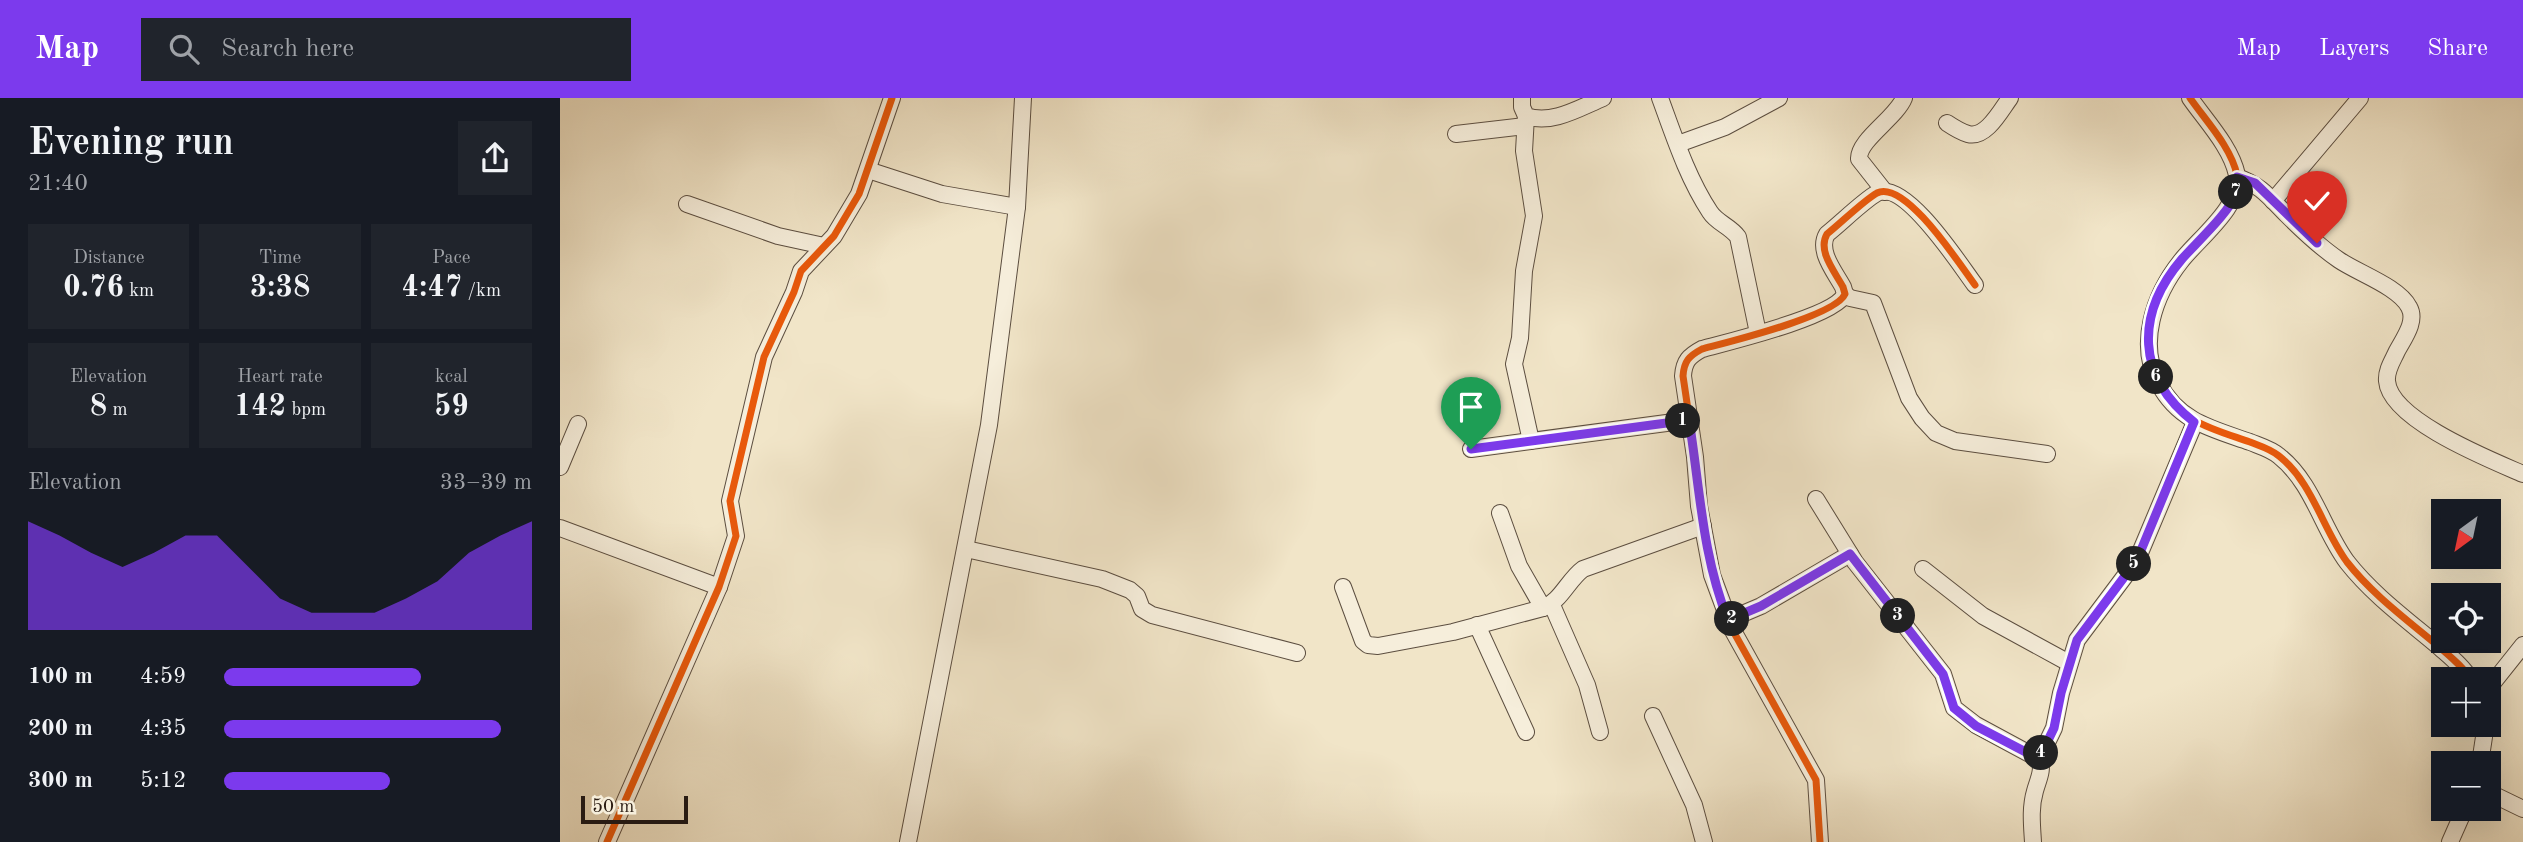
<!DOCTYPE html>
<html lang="en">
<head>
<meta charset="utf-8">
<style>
	:root { --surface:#171b24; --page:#20242c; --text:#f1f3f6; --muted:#9ea1a6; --accent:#7c3aed }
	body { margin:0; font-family:"Old Standard TT",serif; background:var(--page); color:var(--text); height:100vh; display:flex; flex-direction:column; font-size:26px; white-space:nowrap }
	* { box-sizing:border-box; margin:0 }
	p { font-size:23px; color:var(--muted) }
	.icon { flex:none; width:38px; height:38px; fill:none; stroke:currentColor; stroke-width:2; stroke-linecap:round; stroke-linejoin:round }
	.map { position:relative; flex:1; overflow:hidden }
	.sheet { display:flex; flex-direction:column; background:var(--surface); width:560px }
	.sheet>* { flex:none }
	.needle { width:46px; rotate:213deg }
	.fabs { position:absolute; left:1871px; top:401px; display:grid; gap:14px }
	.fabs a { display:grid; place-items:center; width:70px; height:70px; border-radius:0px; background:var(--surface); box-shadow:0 7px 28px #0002; font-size:35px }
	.scale { position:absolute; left:21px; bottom:18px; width:107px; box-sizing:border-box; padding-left:7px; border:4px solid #2a1c13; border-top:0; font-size:19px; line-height:24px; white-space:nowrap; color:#2a1c13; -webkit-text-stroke:5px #f6eedb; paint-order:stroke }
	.pin { position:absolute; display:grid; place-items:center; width:60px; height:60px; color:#fff; margin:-72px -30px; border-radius:50% 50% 50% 0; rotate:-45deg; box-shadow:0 0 7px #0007 }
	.pin .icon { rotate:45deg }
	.km { position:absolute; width:35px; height:35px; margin:-18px; border-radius:50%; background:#222; color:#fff; font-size:19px; line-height:35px; text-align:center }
	.round { display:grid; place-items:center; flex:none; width:74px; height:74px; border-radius:0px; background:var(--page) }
	.summary { display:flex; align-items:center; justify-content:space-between; height:119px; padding:0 28px }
	h1 { font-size:38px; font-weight:800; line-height:52px }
	.metrics { display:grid; grid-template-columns:repeat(3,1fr); gap:10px; height:119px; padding:7px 28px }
	.metrics div { display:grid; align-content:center; border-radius:0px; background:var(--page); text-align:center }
	.metrics b { font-size:30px; font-weight:800 }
	.metrics small { font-size:19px; font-weight:400 }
	.metrics p { font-size:19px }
	.chart { height:196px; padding:14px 28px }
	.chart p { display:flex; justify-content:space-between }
	.chart svg { width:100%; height:126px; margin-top:7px; fill:var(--accent); opacity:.7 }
	ul { padding:0 28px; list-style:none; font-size:23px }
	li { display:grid; grid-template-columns:112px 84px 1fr; align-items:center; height:52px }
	li i { height:18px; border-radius:9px; background:var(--accent) }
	header { display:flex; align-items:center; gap:42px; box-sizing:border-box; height:98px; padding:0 35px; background:var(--accent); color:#fff }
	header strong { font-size:33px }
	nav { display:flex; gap:38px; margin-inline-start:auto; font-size:24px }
	.search { width:490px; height:63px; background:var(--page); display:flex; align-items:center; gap:18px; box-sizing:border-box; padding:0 24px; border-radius:0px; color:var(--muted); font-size:26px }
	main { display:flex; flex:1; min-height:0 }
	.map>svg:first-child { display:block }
</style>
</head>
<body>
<header>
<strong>Map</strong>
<div class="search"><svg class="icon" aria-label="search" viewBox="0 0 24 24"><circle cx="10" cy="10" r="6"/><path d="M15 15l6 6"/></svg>Search here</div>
<nav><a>Map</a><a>Layers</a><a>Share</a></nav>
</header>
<main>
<section class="sheet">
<div class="summary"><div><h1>Evening run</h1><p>21:40</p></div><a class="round"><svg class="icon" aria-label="share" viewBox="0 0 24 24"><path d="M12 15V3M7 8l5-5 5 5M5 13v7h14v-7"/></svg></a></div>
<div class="metrics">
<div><p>Distance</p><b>0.76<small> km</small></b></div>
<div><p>Time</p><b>3:38</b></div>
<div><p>Pace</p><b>4:47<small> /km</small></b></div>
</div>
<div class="metrics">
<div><p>Elevation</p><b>8<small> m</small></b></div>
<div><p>Heart rate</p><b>142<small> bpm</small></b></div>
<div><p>kcal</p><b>59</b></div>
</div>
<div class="chart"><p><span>Elevation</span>33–39 m</p>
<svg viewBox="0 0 160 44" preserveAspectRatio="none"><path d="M0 44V6L10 11L20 17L30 22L40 17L50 11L60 11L70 22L80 33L90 38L100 38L110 38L120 33L130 27L140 17L150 11L160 6V44z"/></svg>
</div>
<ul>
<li><b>100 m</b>4:59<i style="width:64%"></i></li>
<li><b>200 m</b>4:35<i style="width:90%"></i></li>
<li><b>300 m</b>5:12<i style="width:54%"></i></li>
</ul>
</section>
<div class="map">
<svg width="1963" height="744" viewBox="0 0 1963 744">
	<rect width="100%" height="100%" fill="#f1e5c8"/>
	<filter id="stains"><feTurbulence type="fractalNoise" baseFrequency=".00286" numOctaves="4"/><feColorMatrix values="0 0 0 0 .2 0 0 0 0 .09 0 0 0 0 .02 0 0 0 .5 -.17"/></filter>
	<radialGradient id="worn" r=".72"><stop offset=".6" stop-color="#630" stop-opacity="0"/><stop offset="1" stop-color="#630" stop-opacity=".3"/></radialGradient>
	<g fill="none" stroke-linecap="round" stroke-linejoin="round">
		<defs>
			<g id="minor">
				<path d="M962,0V9L966,18C992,27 1019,10 1043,0"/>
				<path d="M1100,0C1114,38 1127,79 1150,114C1157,125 1170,128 1178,139L1198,235"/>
				<path d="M1630,0C1646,23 1671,49 1677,77C1683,107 1638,141 1621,163C1594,197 1577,246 1599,286C1619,324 1653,331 1690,344C1700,348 1711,351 1719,358C1753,385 1762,430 1787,464C1812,496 1846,521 1877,547C1888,557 1903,568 1910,581"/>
				<polyline points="966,18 964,53 974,118 964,173 960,240 954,266 971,343"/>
				<path d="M1387,25C1393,29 1401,34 1408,36C1426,41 1441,12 1450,0"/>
				<polyline points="896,36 965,28"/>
				<polyline points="1118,46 1165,29 1219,0"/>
				<polyline points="308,72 382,96 457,109"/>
				<path d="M1677,79C1701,87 1710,100 1727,117C1743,133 1760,149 1779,162C1798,175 1839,189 1849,209C1857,223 1844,240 1837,253C1833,262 1826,272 1827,283C1830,322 1931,362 1963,376"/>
				<path d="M1325,94L1299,61C1298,42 1336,20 1344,0"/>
				<polyline points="1713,103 1800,0"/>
				<polyline points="127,106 218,138 264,148"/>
				<polyline points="1285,196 1290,200 1313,205 1349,300 1362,320 1376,335 1395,343 1487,356"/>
				<polyline points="911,351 1129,322"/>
				<polyline points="0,369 18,326"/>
				<path d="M1256,401L1295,464L1383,576L1394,610L1416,627L1479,661C1484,671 1478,682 1475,693C1470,710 1472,727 1473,744"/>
				<polyline points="940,415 959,468 983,510"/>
				<polyline points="0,430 159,489"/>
				<polyline points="406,451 542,481 570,492 577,498 582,511 592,517 737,555"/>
				<polyline points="1363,471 1423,518 1509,565"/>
				<path d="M783,489L803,543L808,547L818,548L893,534L983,510C1001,503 1008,482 1023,471L1143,428"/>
				<polyline points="992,507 1027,587 1040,634"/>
				<polyline points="1168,522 1201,508 1290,456"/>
				<polyline points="917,527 966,634"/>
				<polyline points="1928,591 1963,547"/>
				<polyline points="1093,618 1134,707 1144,744"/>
				<polyline points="1479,661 1494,630 1501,595 1517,542 1577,462 1635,324"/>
				<polyline points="1920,665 1926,626"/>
				<polyline points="1928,694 1963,711"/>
				<polyline points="47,744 159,489 176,438 170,403 204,259 234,194 241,173 274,138 299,96 332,0"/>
				<polyline points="348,744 429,327 457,109 463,0"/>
				<path d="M1260,744L1256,682L1172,531L1152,477L1139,408L1135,359L1123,278C1124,263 1129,258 1142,251C1168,244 1276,218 1285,196L1283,189C1275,174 1257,153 1267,136C1281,125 1303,103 1317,95C1345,81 1400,167 1415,187"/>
				<polyline points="1890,744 1905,710"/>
			</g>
		</defs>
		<use href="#minor" stroke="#5c4e40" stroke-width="18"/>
		<use href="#minor" stroke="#f6eedb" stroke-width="16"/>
		<defs>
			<g id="cycleway">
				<path d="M1630,0C1646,23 1671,49 1677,77C1683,107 1638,141 1621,163C1594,197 1577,246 1599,286C1619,324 1653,331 1690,344C1700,348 1711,351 1719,358C1753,385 1762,430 1787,464C1812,496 1846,521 1877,547C1888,557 1903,568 1910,581"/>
				<polyline points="47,744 159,489 176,438 170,403 204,259 234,194 241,173 274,138 299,96 332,0"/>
				<path d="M1260,744L1256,682L1172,531L1152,477L1139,408L1135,359L1123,278C1124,263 1129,258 1142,251C1168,244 1276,218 1285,196L1283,189C1275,174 1257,153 1267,136C1281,125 1303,103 1317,95C1345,81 1400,167 1415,187"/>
			</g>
		</defs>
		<use href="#cycleway" stroke="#f6eedb" stroke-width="11"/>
		<use href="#cycleway" stroke="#e8590c" stroke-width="7"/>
	</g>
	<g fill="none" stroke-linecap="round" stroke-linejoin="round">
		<defs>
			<path id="route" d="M911,351L1129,322C1140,390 1142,457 1168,522L1201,508L1290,456L1383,576L1394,610L1416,628L1479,661L1494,630L1501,595L1517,542L1577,462L1634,324C1576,279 1575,216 1622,161C1635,146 1671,113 1676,95C1677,90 1677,84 1677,79L1695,85L1757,145"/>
		</defs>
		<use href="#route" stroke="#fff" stroke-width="14"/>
		<use href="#route" stroke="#7c3aed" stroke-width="9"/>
	</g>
	<rect width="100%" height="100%" filter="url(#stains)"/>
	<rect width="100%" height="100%" fill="url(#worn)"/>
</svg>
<div class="fabs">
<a><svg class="needle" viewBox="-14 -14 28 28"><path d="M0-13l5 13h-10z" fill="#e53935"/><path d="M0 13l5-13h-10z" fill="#9ea1a6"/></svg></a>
<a><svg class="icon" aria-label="locate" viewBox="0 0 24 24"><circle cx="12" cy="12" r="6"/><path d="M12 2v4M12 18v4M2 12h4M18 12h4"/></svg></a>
<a>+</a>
<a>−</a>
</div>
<div class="scale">50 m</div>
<div class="pin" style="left:911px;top:351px;background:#1e9e55"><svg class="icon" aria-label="arrive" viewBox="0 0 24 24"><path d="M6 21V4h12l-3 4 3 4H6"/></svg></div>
<div class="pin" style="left:1757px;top:145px;background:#d93025"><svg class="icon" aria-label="check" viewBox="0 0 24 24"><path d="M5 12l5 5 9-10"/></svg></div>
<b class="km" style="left:1123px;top:323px">1</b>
<b class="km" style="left:1172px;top:521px">2</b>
<b class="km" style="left:1338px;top:518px">3</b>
<b class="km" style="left:1481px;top:655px">4</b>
<b class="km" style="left:1574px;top:466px">5</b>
<b class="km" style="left:1596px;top:279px">6</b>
<b class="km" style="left:1676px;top:94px">7</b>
</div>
</main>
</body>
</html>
